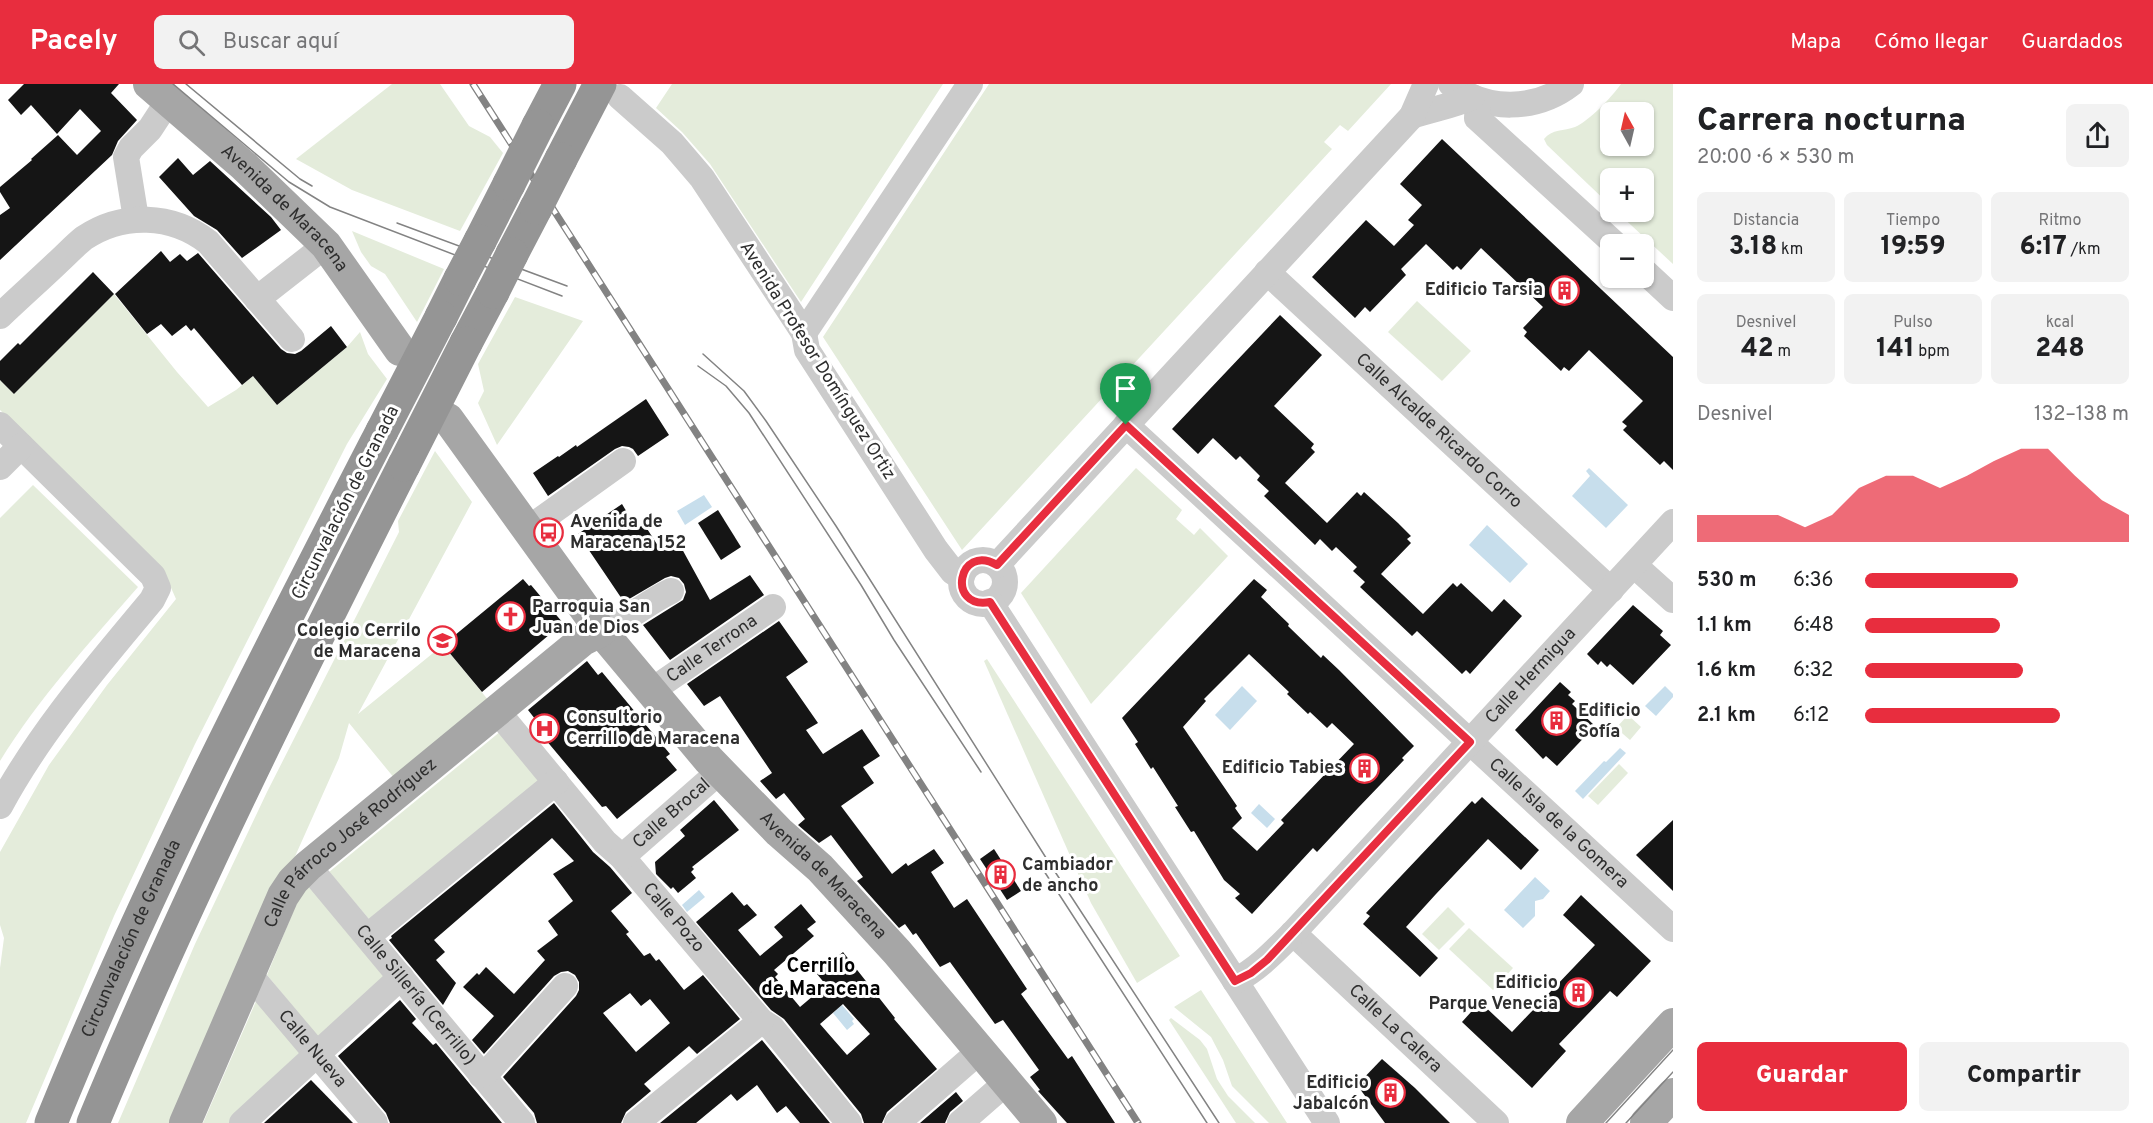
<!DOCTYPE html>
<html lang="es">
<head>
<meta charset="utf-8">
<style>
	:root { --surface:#fff; --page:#f2f2f2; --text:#202124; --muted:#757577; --accent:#e82d3e }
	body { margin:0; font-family:Overpass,sans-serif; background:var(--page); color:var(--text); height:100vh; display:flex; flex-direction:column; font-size:22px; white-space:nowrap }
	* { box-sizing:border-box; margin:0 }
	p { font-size:20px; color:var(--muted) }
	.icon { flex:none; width:33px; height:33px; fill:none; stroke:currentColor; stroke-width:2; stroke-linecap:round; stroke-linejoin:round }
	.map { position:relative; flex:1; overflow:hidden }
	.details { display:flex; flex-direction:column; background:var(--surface); width:480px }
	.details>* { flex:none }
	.needle { width:39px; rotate:352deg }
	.fabs { position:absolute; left:1600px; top:18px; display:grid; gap:12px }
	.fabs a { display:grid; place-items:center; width:54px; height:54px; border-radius:9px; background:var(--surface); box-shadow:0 2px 4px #0004; font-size:30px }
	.pin { position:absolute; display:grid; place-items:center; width:51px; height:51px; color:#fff; margin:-62px -26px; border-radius:50% 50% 50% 0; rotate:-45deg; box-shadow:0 0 6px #0007 }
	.pin .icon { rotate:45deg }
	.round { display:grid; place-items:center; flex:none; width:63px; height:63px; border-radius:9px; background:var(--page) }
	.summary { display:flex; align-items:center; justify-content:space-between; height:102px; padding:0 24px }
	h1 { font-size:33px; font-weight:800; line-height:45px }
	.stats { display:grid; grid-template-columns:repeat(3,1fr); gap:9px; height:102px; padding:6px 24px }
	.stats div { display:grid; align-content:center; border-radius:9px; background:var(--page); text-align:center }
	.stats b { font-size:26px; font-weight:800 }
	.stats small { font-size:16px; font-weight:400 }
	.stats p { font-size:16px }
	.chart { height:168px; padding:12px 24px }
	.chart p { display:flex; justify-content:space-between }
	.chart svg { width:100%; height:108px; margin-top:6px; fill:var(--accent); opacity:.7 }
	.primary-button { display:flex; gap:12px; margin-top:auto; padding:12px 24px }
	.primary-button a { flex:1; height:69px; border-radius:9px; background:var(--accent); color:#fff; font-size:24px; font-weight:800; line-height:69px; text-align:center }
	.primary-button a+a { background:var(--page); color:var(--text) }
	ul { padding:0 24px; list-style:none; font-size:20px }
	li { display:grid; grid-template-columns:96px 72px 1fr; align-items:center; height:45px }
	li i { height:15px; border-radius:8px; background:var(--accent) }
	header { display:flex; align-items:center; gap:36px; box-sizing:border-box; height:84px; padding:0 30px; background:var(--accent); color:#fff }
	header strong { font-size:28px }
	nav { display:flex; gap:33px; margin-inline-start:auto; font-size:21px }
	.search { width:420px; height:54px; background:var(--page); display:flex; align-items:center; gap:15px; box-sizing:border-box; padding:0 21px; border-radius:9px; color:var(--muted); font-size:22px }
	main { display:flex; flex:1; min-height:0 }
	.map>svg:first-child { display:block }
</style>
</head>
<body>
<header>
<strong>Pacely</strong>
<div class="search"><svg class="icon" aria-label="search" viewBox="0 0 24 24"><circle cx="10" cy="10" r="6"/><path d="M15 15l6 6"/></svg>Buscar aquí</div>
<nav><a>Mapa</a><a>Cómo llegar</a><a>Guardados</a></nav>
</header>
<main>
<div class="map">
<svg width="1673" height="1039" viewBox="0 0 1673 1039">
	<rect width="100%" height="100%" fill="#fff"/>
	<g fill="#e4ecdb" fill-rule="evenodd">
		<polygon points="392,0 440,0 469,42 490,53 503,69 460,147 352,106 296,75"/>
		<polygon points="672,0 943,0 801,218 710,80 682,48 656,24"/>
		<polygon points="989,0 1391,0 1348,47 1340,41 1324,58 1332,65 962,466 823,253"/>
		<path d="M1621,0H1673V180L1617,128H1644V94H1611V122L1547,61L1544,55C1552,45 1564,47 1575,43C1589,37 1612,13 1621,0ZM1611,28H1644V62H1611Z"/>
		<polygon points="352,147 444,185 417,238 385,190 371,182 361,168"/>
		<polygon points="114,210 177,288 208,323 236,306 253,292 277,321 347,263 360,248 368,270 387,295 347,360 195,660 114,832 26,1039 0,1039 0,884 4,854 0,841 0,768 49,681 107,601 176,515 168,497 156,480 0,326 0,296 14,310"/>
		<polygon points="515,213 583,237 497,361 478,319 484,307 478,280"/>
		<polygon points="1417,217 1471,267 1442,297 1388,248"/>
		<polygon points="435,367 472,418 358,630 443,561 489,617 395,695 349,639 339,674 176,1039 118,1039 195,860 267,708 399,448 398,437"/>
		<polygon points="1136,384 1182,426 1176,435 1194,451 1200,444 1228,472 1091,620 1021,509"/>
		<path d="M33,401L138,503C89,559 39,614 0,677V434Z"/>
		<polygon points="987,575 1180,872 1137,899 1091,819 984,577"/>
		<polygon points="1628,631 1641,643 1630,656 1616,644"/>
		<polygon points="501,647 545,700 374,841 329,788"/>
		<polygon points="1619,680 1628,689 1598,721 1588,712"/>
		<polygon points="310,802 389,895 321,957 267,891 300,811"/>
		<polygon points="1448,823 1465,840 1439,866 1422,850"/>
		<polygon points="1469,844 1513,884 1493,906 1449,865"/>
		<polygon points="1201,906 1287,1039 1269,1039 1232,1002 1223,976 1211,953 1174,923"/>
		<polygon points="257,915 305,973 233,1039 203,1039"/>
		<polygon points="1171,934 1200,956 1207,965 1217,995 1228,1012 1255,1039 1236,1039 1169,936"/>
	</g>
	<g fill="#c7deec">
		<polygon points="1589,384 1628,421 1606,444 1572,412 1590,392 1586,387"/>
		<polygon points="704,411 712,423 685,441 677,427"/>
		<polygon points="1487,441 1528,480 1510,499 1469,461"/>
		<polygon points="1242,602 1257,617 1230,646 1215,631"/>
		<polygon points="1665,602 1673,610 1673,613 1656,632 1645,622"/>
		<polygon points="1620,664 1626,669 1583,715 1575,707 1604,677 1606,678"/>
		<polygon points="1259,720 1275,735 1267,744 1251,729"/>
		<polygon points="1535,793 1550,807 1543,815 1535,817 1535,832 1523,844 1504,826"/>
		<polygon points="699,806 705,813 687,828 682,821"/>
		<polygon points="842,921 854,935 852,937 854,940 847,946 833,929"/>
	</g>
	<g fill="#151515" fill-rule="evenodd">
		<polygon points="24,0 119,0 111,9 137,36 118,57 112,71 0,176 0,131 10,124 0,108 0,103 32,76 31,75 58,51 77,71 101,47 80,25 57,50 31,21 21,31 8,16"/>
		<polygon points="1442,55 1673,273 1673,386 1664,377 1660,381 1623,346 1627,342 1622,338 1643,317 1589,266 1569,287 1564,283 1561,287 1524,252 1527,248 1523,244 1543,223 1481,164 1461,186 1457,182 1453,186 1426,160 1401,185 1406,191 1370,228 1365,223 1355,234 1312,193 1366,136 1394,162 1414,141 1408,136 1422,121 1400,100"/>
		<polygon points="178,74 193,91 210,77 271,133 281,146 242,174 217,146 194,132 159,93"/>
		<polygon points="161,167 170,178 180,170 187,177 198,169 281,265 287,269 295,270 301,267 331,242 347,263 277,321 253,292 242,301 194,244 191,247 186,241 172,252 161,240 147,250 115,210"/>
		<polygon points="93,188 114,210 14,310 0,296 0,277 18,259 20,261"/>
		<polygon points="1280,231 1322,271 1274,322 1314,360 1311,364 1315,368 1285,399 1327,439 1357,408 1361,412 1364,408 1398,439 1411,452 1407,455 1411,459 1381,490 1423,530 1453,499 1457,503 1461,499 1492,528 1504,515 1522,532 1470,590 1466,586 1462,590 1417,547 1412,552 1360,503 1365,498 1353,487 1357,483 1336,463 1332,467 1320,455 1315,461 1264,412 1269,407 1257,396 1260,392 1240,372 1236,376 1213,354 1198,370 1172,345"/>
		<polygon points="646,315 669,351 638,372 633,365 629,363 622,362 615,365 548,412 533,389 558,372 559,373 576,361 577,363"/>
		<polygon points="622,420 637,445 644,440 660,465 676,454 710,516 750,491 764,511 670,576 643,541 683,516 686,508 684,500 679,494 671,492 665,494 624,518 578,450"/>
		<polygon points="718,426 741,463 721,476 698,439"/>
		<polygon points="523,495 529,502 531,501 563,539 482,608 443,561"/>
		<path d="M1254,495L1267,506L1261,513L1289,540L1288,542L1321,574L1323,571L1339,586L1414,662L1402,674L1404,676L1358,724L1317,768L1313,764L1252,830L1235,814L1240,810L1224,796L1194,747L1191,748L1175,723L1178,722L1153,683L1151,685L1135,660L1138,658L1122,634ZM1249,570L1289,608L1287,610L1308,630L1310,628L1327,644L1332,639L1354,660L1281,736L1284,739L1257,767L1232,744L1242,734L1235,724L1237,722L1183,643L1206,617L1204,615Z"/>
		<polygon points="1633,521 1663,547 1660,551 1671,561 1633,601 1610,580 1607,583 1601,577 1598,581 1587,570"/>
		<polygon points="779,537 808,578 786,593 818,639 806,646 823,670 862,645 880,672 863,683 874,699 841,722 892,790 906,779 908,782 934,765 944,779 931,788 954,824 967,815 1027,905 1021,910 1068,975 1072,972 1115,1039 1067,1039 1038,1007 1040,1006 1030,993 1039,986 1003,936 995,940 950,878 940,883 916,849 913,851 905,840 899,844 857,797 863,793 831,751 819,759 798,741 805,735 784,709 776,715 760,697 772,689 720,612 704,622 687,600"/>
		<polygon points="587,577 598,591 602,588 670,670 666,673 677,686 617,735 606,722 602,723 535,643 539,640 528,626"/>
		<polygon points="1560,598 1571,608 1568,611 1575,617 1572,620 1595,642 1557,682 1546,672 1543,675 1515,646"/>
		<polygon points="1482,713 1539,766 1521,786 1488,755 1436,810 1406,843 1438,874 1420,893 1363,840 1370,832 1366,829 1472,717 1475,720"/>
		<polygon points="714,716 739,746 692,783 694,785 691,788 696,794 678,809 673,803 671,805 656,790 655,778 685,752 680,746"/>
		<path d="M554,719L593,768L610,783L632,809L611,827L629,848L626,850L644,872L650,869L656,877L659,875L684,906L703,891L740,935L697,970L689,962L644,1000L651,1007L626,1028L621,1039H537L534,1029L503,993L576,912L579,906V898L575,891L568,887L561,888L554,892L484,970L472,956L494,932L463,903L477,889L479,891L486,883L514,910L545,876L537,867L558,851L548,837L573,817L553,790L574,777L552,754L434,856L445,868L436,876L456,899L443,921L389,856L392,854L391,852ZM630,909L641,922L650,915L670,939L636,968L603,929Z"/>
		<polygon points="1673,736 1673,807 1636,771"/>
		<polygon points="994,765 1021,807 1007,816 980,775"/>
		<path d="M732,808L744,822L747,820L757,831L738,846L760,872L783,853L774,843L801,820L816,838L807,845L814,852L774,886L778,890L775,893L800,923L826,901L817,890L843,868L895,934L894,935L937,985L887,1028L882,1039H864L861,1030L784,935L771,926L696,838ZM843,920L870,950L847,971L820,940Z"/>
		<polygon points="1581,811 1651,877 1617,913 1610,907 1559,960 1566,967 1532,1004 1462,938 1480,918 1512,948 1595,861 1563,831"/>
		<polygon points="400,916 416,935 412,939 433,961 436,959 502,1039 390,1039 386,1029 338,972"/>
		<polygon points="762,956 830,1039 800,1039 786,1022 777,1029 757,1001 737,1017 731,1010 696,1039 660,1039"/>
		<polygon points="1382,975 1415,1004 1450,1039 1385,1039 1357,1001"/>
		<polygon points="311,996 353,1039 264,1039"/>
		<polygon points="956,1008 963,1017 950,1028 945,1039 920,1039"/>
	</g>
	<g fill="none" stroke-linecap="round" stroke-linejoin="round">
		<g stroke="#cbcbcb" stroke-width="26">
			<path d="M1451,0C1485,28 1536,27 1571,0"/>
			<polyline points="620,13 672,59 702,94 804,249 807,266 936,466 953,488 962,492"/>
			<polyline points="1478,16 1477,34 1615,160"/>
			<path d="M1412,32C1432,25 1453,22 1472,13"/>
			<polyline points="136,135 126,73 131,64 150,45 169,16"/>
			<polyline points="1644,187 1673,214"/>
			<path id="s1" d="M1267,188L1611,506"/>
			<polyline points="257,215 326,161"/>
			<path d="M0,232C19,214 38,197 57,179C66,171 75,161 84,154C123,128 172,130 208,158L292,255"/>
			<polyline points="804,249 970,0"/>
			<path d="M0,341L153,492L158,504L152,516C98,581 41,646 0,722"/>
			<path id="s2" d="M1126,341L1673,845"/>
			<polyline points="0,383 21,362"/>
			<polyline points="528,445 623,377"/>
			<circle cx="983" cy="498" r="22"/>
			<polyline points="997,481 1412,32 1426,0"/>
			<polyline points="1634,481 1673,516"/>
			<polyline points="990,518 1327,1039"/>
			<path d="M601,547C627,537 646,519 671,507"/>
			<path id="s3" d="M651,607L773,523"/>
			<path id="s4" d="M497,627L605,758L622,773L761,937L772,944L849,1039"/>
			<path id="s5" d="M622,773L720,687"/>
			<path id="s6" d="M308,782L522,1039"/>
			<path id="s7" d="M1293,849L1496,1039"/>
			<polyline points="368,852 556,698"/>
			<path id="s8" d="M249,890L375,1039"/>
			<path id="s9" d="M1235,897C1258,885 1275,867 1293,849L1673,438"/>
			<polyline points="481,991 491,984 565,902"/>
			<polyline points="242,1039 401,893"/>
			<polyline points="636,1039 761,937"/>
			<polyline points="897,1039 981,966"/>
			<polyline points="960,1039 1007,998"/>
		</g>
		<g stroke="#a6a6a6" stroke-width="32">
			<path id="s10" d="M149,0L244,82L326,161L400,266"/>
			<path id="s11" d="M448,335L601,547L708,675L779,748L820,784L897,868L1041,1039"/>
			<path id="s12" d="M185,1039L283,812L293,797L308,782L583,556L601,547"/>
			<polyline points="1582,1039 1673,940"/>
			<polyline points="1646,1039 1673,1010"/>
		</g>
		<g stroke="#959595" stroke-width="33">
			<polyline points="538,42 560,0"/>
			<polyline points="561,75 600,0"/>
			<polyline points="480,157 509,100"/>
			<polyline points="512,170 536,124"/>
			<polyline points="441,233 460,195"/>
			<polyline points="466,259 493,208"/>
			<path id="s13" d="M51,1039C147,802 265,574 382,347"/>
			<path d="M93,1039C186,815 294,598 404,381"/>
		</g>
		<g stroke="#838383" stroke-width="1.5">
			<polyline points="173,0 289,98 330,123 562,212"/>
			<polyline points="186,0 300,95 312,102"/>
			<polyline points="397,139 567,202"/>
			<polyline points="703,270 744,307 766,337 836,442 1048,777 1219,1039"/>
			<polyline points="698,282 726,302 749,329 861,501 894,556 981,688"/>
			<polyline points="1044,787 1207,1039"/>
			<polyline points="1606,1039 1673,966"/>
			<polyline points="1626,1039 1673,988"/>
		</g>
		<defs>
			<polyline id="rail" points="473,0 1138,1039"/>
		</defs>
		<use href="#rail" stroke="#838383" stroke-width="7"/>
		<use href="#rail" stroke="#fff" stroke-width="4.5" stroke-dasharray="14" stroke-linecap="butt"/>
		<g stroke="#959595" stroke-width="33">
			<polyline points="509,100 538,42"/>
			<polyline points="536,124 561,75"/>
			<polyline points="460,195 480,157"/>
			<polyline points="493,208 512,170"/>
			<polyline points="382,347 441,233"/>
			<polyline points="404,381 466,259"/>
		</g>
	</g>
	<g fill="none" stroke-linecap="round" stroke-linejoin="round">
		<defs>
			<path id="route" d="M1126,341L1470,658L1267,876L1251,889L1235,897L990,518C946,526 958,458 997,481Z"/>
		</defs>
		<use href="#route" stroke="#fff" stroke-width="12"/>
		<use href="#route" stroke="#e82d3e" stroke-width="8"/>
	</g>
	<defs>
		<symbol id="building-ring" viewBox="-11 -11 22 22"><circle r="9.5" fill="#fff" stroke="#e82d3e" stroke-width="1.5"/><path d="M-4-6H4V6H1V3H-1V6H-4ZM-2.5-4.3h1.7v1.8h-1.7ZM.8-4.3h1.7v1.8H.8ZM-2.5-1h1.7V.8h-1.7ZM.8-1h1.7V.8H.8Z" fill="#e82d3e"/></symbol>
		<symbol id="bus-ring" viewBox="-11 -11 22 22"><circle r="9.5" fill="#fff" stroke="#e82d3e" stroke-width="1.5"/><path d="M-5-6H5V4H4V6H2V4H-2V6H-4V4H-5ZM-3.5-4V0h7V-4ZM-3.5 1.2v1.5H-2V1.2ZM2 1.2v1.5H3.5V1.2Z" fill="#e82d3e"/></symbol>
		<symbol id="church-ring" viewBox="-11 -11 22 22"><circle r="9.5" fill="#fff" stroke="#e82d3e" stroke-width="1.5"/><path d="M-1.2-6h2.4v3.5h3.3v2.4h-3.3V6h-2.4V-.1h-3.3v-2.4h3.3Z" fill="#e82d3e"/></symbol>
		<symbol id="school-ring" viewBox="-11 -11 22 22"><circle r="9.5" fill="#fff" stroke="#e82d3e" stroke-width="1.5"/><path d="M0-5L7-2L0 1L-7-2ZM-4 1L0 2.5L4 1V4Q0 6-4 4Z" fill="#e82d3e"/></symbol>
		<symbol id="hospital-ring" viewBox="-11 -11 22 22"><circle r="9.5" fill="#fff" stroke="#e82d3e" stroke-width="1.5"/><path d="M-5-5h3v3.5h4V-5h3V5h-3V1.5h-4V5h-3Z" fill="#e82d3e"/></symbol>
	</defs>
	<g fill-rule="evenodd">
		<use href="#building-ring" x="1548" y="190" width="33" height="33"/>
		<use href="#bus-ring" x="532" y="432" width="33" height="33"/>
		<use href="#church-ring" x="494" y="516" width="33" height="33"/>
		<use href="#school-ring" x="426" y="540" width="33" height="33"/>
		<use href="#building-ring" x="1540" y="620" width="33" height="33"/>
		<use href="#hospital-ring" x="528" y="628" width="33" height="33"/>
		<use href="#building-ring" x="1348" y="668" width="33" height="33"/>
		<use href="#building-ring" x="984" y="774" width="33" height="33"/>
		<use href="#building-ring" x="1562" y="892" width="33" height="33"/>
		<use href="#building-ring" x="1374" y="992" width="33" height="33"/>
	</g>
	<g text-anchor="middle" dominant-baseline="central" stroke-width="6" stroke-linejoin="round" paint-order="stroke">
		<g font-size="18" fill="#2e2e2e" stroke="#fff">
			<text stroke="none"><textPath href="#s10" startOffset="184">Avenida de Maracena</textPath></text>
			<text transform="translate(817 277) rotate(58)">Avenida Profesor Domínguez Ortiz</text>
			<text stroke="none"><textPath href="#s1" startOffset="234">Calle Alcalde Ricardo Corro</textPath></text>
			<text transform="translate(346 419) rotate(-63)">Circunvalación de Granada</text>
			<text stroke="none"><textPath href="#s3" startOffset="74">Calle Terrona</textPath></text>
			<text stroke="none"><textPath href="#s9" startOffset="426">Calle Hermigua</textPath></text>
			<text stroke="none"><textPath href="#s5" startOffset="66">Calle Brocal</textPath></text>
			<text stroke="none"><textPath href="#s2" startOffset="588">Calle Isla de la Gomera</textPath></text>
			<text stroke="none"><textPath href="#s12" startOffset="332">Calle Párroco José Rodríguez</textPath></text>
			<text stroke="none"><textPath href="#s11" startOffset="592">Avenida de Maracena</textPath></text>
			<text stroke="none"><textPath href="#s4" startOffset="272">Calle Pozo</textPath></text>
			<text stroke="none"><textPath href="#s13" startOffset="201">Circunvalación de Granada</textPath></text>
			<text stroke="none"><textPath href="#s6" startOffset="168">Calle Sillería (Cerrillo)</textPath></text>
			<text stroke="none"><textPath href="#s7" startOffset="140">Calle La Calera</textPath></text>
			<text stroke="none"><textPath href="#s8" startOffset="98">Calle Nueva</textPath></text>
		</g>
		<g font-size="18" font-weight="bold" fill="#2e2e2e" stroke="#fff" text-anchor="end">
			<text x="1543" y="206">Edificio Tarsia</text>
			<text x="570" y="438" text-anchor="start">Avenida de<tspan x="570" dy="21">Maracena 152</tspan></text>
			<text x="532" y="523" text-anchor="start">Parroquia San<tspan x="532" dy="21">Juan de Dios</tspan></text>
			<text x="421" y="547">Colegio Cerrilo<tspan x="421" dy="21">de Maracena</tspan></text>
			<text x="1578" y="627" text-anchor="start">Edificio<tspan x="1578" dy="21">Sofía</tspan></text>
			<text x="566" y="634" text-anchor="start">Consultorio<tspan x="566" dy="21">Cerrillo de Maracena</tspan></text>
			<text x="1343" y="684">Edificio Tabies</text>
			<text x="1022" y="781" text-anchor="start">Cambiador<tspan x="1022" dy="21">de ancho</tspan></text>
			<text x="1558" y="899">Edificio<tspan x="1558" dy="21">Parque Venecia</tspan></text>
			<text x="1369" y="999">Edificio<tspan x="1369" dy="21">Jabalcón</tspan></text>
		</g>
		<g font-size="20" font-weight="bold" fill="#000" stroke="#fff">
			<text x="821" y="883">Cerrillo<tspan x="821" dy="23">de Maracena</tspan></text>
		</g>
	</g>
</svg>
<div class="fabs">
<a><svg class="needle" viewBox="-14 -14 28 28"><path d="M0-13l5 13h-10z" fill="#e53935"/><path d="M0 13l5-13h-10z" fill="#757577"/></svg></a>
<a>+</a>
<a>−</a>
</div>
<div class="pin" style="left:1126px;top:341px;background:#1e9e55"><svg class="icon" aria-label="arrive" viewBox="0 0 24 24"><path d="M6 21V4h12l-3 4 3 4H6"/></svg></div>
</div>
<section class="details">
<div class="summary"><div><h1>Carrera nocturna</h1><p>20:00 · 6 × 530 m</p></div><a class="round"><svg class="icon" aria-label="share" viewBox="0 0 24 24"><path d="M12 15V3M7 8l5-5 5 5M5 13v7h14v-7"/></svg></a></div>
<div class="stats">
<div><p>Distancia</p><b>3.18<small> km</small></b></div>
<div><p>Tiempo</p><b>19:59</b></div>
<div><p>Ritmo</p><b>6:17<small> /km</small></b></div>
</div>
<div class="stats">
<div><p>Desnivel</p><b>42<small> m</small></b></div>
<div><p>Pulso</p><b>141<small> bpm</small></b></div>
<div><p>kcal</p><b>248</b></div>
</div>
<div class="chart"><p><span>Desnivel</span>132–138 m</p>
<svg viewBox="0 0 160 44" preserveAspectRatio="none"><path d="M0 44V33L10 33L20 33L30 33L40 38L50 33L60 22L70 17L80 17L90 22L100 17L110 11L120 6L130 6L140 17L150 27L160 33V44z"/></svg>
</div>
<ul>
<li><b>530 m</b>6:36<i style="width:58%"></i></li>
<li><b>1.1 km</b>6:48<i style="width:51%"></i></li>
<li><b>1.6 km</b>6:32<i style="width:60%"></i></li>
<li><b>2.1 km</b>6:12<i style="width:74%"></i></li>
</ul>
<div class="primary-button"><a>Guardar</a><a>Compartir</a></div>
</section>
</main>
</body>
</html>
